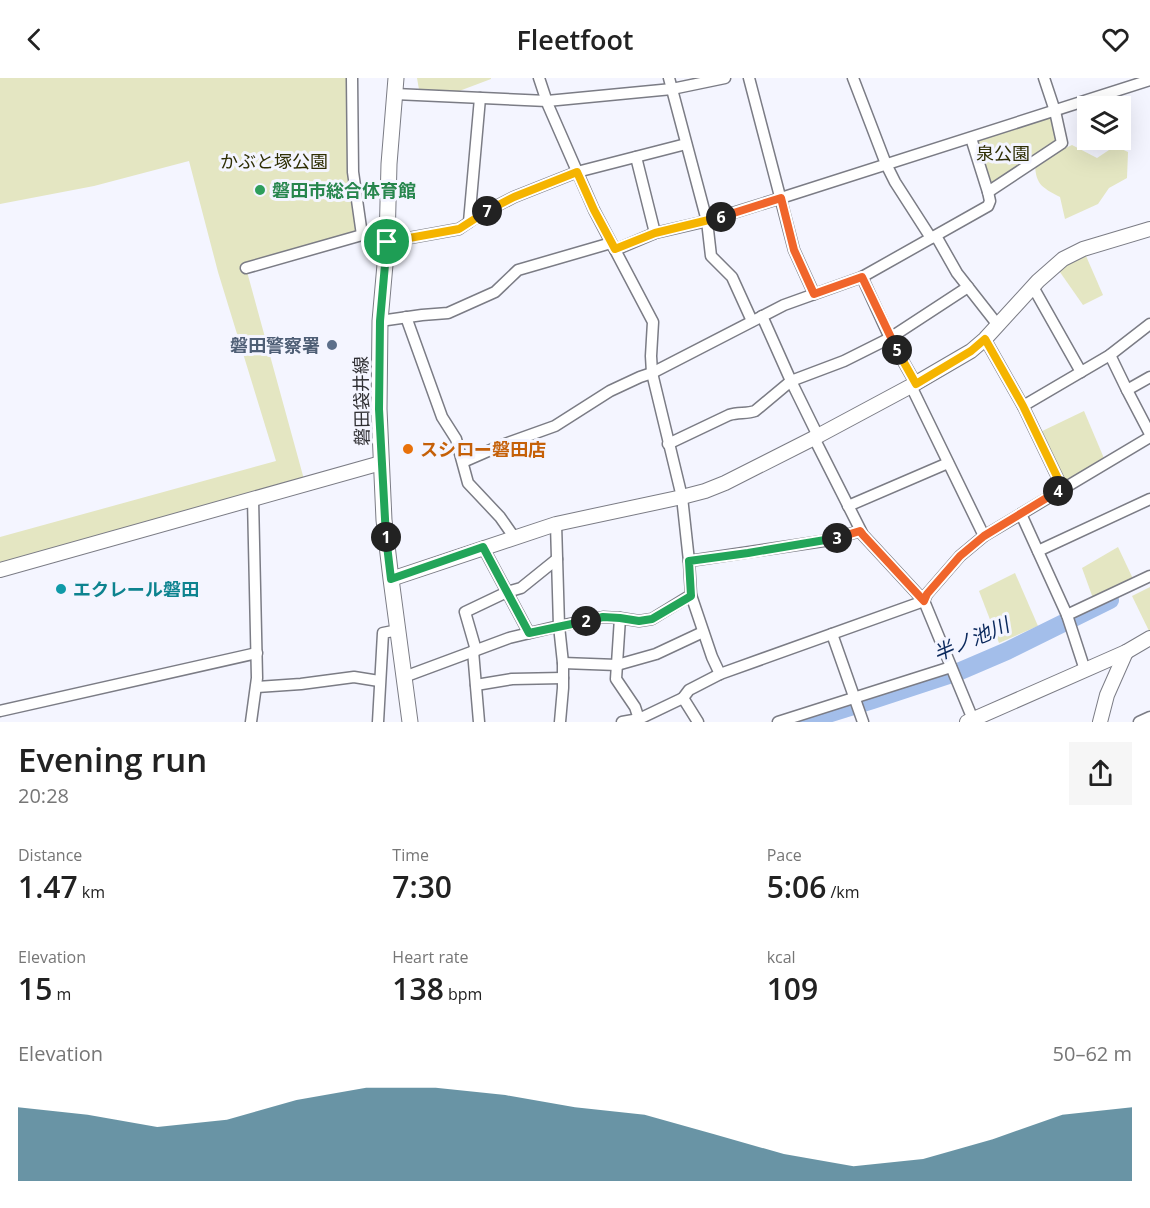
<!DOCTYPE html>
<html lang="en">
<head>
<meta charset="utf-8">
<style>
	:root { --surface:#fff; --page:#f6f6f6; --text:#222; --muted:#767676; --accent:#2b687f }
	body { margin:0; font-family:"Open Sans","Noto Sans JP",sans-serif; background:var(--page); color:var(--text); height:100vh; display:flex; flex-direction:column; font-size:22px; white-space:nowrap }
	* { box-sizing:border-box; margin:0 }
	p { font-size:20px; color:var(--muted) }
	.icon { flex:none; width:33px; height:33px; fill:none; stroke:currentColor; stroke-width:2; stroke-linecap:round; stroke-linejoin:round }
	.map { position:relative; height:644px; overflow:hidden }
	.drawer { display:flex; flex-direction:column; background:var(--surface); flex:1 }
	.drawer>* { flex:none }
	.controls { position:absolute; left:1077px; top:18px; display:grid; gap:12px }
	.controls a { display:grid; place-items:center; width:54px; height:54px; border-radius:0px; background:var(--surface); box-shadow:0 6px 24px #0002; font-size:30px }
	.pin { position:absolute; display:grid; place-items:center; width:51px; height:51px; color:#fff; margin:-26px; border:3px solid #fff; border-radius:50%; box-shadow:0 2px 6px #0007 }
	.km { position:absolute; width:30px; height:30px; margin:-15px; border-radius:50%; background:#222; color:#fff; font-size:16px; line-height:30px; text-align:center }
	.round { display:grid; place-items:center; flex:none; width:63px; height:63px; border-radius:0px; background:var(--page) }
	.summary { display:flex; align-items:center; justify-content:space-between; height:102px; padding:0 18px }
	h1 { font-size:33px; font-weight:600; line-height:45px }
	.figures { display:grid; grid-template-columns:repeat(3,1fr); gap:9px; height:102px; padding:6px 18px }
	.figures div { display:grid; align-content:center }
	.figures b { font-size:30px; font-weight:600 }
	.figures small { font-size:16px; font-weight:400 }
	.figures p { font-size:16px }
	.chart { height:168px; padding:12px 18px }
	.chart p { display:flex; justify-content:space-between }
	.chart svg { width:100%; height:108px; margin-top:6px; fill:var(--accent); opacity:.7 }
	header { display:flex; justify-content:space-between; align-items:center; height:78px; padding:0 18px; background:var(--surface); font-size:27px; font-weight:600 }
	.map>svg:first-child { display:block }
</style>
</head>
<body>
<header><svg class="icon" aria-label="back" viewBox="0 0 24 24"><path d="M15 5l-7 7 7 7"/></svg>Fleetfoot<svg class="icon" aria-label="heart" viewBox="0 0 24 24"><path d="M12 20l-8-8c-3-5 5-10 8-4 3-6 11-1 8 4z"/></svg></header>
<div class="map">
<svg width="1150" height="644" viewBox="0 0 1150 644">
	<rect width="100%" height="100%" fill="#f4f5ff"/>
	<g fill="#e4e6c2">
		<polygon points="0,0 352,0 362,157 246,190 305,405 0,488 0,459 276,383 218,194 189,83 94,108 0,126"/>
		<polygon points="417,0 491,0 491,1 438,21 421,23"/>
		<path d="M1049,35L1062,65L1055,75L1072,67L1097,80L1115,68L1128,74L1127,100L1109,110L1098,126L1065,141L1060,119C1041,109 1035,106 1035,83L988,114L971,60Z"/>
		<polygon points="1083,171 1103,217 1083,227 1055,187"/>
		<polygon points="1084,333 1106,385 1063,411 1036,356"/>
		<polygon points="1118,469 1135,505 1094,523 1082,490"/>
		<polygon points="1015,495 1038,548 999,565 979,513"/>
		<polygon points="1150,509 1150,555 1132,518"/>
	</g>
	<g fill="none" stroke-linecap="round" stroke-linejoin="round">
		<polyline stroke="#a3beea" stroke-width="18" points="802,644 873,622 958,594 1007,573 1110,522"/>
		<defs>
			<g id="minor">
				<polyline points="352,0 353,94 362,157 387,164 459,151 481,136 514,119 577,94 686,66"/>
				<polyline points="539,0 548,27 594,132 653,244 651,278 652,295 682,419 689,483 691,517 712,579 720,596"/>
				<polyline points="669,0 707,143 711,178 732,199 752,243"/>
				<polyline points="749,0 794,172 814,216"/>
				<polyline points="853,0 886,86 895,104 931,160"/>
				<polyline points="395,16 547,23 672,11 725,0"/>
				<polyline points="636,79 655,155"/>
				<polyline points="988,114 1062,65 1055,33 1044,0"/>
				<polyline points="469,144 480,20"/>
				<polyline points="936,158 957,195 997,246"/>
				<polyline points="615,172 655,155 707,143 781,120 1150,2"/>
				<polyline points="246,190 362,157"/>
				<polyline points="862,199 890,260 916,306"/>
				<polyline points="1033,209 1081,294"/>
				<polyline points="762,238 791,303 818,358"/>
				<polyline points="406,239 442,339 456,361 468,405 500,439 514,459"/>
				<polyline points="380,243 422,237 448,235 495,214 518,192 611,165"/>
				<polyline points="985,261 1023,328 1063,411"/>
				<polyline points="1110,277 1127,312"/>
				<polyline points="1150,299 1127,312 1150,356"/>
				<polyline points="911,308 984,458"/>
				<polyline points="1023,328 1110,277 1150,246"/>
				<polyline points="814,360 863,457 924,523 974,644"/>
				<path d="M668,366L729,337C738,334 747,336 755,333L791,303L844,283L890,260L968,209"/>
				<polyline points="463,384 502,367 555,348 610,313 640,299 652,295 784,227 862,199 988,128 990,123 988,114 971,60"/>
				<polyline points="848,428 948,385"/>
				<polyline points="1021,436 1067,537 1085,592"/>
				<polyline points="556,446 559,548 563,585 563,610 560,644"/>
				<polyline points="483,469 529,555"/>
				<polyline points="1038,473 1150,421"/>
				<polyline points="689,483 830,462 860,453"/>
				<polyline points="1067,537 1150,498"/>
				<polyline points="620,540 616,601 635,629 639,641"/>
				<polyline points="832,556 863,644"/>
				<polyline points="476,572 465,534 507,514 521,510 557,481"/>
				<polyline points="473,573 479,644"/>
				<polyline points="563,585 617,587 656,576 703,554"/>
				<polyline points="404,599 509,560 559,548 603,539 620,540 639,543 652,541 691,517"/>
				<polyline points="476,607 512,601 563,600"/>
				<polyline points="257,609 301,606 354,599 379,603"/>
				<polyline points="0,633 257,575"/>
				<polyline points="251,644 257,600 253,421"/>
				<polyline points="378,644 383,555 398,552"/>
				<polyline points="622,644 639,641 683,620"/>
				<polyline points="698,644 683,620 689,612 720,596 924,523 927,516 960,478 984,458 1150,359"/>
				<polyline points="778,644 951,589"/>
				<polyline points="1139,644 1150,639"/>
			</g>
			<g id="tertiary">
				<polyline points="0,492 381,385"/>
				<polyline points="391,501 556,446 682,419 705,413 725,405 814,360 911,308 971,273 985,261 1038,203 1063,181 1083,171 1150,151"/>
				<polyline points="967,644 1126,574 1150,560"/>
				<polyline points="1100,644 1107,617 1126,574"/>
			</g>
			<polyline id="secondary" points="396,0 389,86 387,164 380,243 379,331 384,442 391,501 410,644"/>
		</defs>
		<use href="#minor" stroke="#7b7c85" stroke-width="13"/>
		<use href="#tertiary" stroke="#7b7c85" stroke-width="16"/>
		<use href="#secondary" stroke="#7b7c85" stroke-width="17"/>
		<use href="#minor" stroke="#fff" stroke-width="10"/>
		<use href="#tertiary" stroke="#fff" stroke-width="14"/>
		<use href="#secondary" stroke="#fff" stroke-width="15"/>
	</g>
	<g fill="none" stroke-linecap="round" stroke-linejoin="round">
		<defs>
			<polyline id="split-1" points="386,459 379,331 380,243 387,164"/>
			<polyline id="split-2" points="386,459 391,501 483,469 529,555 586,543"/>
			<polyline id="split-3" points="586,543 603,539 620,540 639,543 652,541 691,518 689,483 748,475 837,460"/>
			<polyline id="split-4" points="837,460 860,453 863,457 924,523 927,516 960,478 984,458 1058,413"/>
			<polyline id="split-5" points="897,272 916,306 971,273 985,261 1023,328 1063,411 1058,413"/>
			<polyline id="split-6" points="721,139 781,120 794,172 814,216 862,199 897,272"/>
			<polyline id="split-7" points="487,133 514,119 577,94 594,132 615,171 655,155 721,139"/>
			<polyline id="split-8" points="387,164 459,151 487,133"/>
		</defs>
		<use href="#split-1" stroke="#fff" stroke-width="12"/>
		<use href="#split-2" stroke="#fff" stroke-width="12"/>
		<use href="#split-3" stroke="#fff" stroke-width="12"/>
		<use href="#split-4" stroke="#fff" stroke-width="12"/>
		<use href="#split-5" stroke="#fff" stroke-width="12"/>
		<use href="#split-6" stroke="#fff" stroke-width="12"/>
		<use href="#split-7" stroke="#fff" stroke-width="12"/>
		<use href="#split-8" stroke="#fff" stroke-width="12"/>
		<use href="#split-1" stroke="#22a559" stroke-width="8"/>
		<use href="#split-2" stroke="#22a559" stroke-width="8"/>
		<use href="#split-3" stroke="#22a559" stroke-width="8"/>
		<use href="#split-4" stroke="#f0652b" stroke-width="8"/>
		<use href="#split-5" stroke="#f5b400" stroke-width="8"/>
		<use href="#split-6" stroke="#f0652b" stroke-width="8"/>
		<use href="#split-7" stroke="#f5b400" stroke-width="8"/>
		<use href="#split-8" stroke="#f5b400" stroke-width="8"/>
	</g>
	<circle fill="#2e9e5b" stroke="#f4f5ff" stroke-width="2" cx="260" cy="112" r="6"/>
	<circle fill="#5c6f8a" stroke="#f4f5ff" stroke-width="2" cx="332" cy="267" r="6"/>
	<circle fill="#e8710a" stroke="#f4f5ff" stroke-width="2" cx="408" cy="371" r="6"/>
	<circle fill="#0f9aa8" stroke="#f4f5ff" stroke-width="2" cx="61" cy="511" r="6"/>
	<g text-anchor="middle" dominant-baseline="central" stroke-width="6" stroke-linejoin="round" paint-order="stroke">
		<g font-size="18" fill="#2e2e04" stroke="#f4f5ff">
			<text x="1003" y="75">泉公園</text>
			<text x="274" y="83">かぶと塚公園</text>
		</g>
		<g font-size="18" font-weight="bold" fill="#27864d" stroke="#f4f5ff" text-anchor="start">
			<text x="272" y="112">磐田市総合体育館</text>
		</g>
		<g font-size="18" font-weight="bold" fill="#4e5e75" stroke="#f4f5ff" text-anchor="end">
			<text x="320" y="267">磐田警察署</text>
		</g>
		<g font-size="18" fill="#2f2f33" stroke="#f4f5ff">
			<text transform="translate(361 323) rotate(-91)">磐田袋井線</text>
		</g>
		<g font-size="18" font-weight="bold" fill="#c56008" stroke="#f4f5ff" text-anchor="start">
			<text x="420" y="371">スシロー磐田店</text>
		</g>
		<g font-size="18" font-weight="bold" fill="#0d838f" stroke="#f4f5ff" text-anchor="start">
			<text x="73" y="511">エクレール磐田</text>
		</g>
		<g font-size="20" font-style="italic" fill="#0b295d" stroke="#f4f5ff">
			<text transform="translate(971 561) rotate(-23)">半ノ池川</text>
		</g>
	</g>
</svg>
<div class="controls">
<a><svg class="icon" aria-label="layers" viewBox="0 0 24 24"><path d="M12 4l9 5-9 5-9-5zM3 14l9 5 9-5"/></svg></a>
</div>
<div class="pin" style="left:387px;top:164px;background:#1e9e55"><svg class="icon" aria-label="arrive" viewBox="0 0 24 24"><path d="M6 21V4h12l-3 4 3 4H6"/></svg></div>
<b class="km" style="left:386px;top:459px">1</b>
<b class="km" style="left:586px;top:543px">2</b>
<b class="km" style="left:837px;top:460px">3</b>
<b class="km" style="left:1058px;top:413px">4</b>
<b class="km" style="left:897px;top:272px">5</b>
<b class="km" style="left:721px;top:139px">6</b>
<b class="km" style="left:487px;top:133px">7</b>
</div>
<section class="drawer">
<div class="summary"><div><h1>Evening run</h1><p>20:28</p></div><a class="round"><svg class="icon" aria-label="share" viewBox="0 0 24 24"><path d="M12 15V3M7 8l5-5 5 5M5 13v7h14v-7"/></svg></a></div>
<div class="figures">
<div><p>Distance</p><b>1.47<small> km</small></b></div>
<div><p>Time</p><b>7:30</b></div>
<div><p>Pace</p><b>5:06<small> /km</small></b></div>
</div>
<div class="figures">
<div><p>Elevation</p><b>15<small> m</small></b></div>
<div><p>Heart rate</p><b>138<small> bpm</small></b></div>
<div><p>kcal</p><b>109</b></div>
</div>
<div class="chart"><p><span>Elevation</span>50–62 m</p>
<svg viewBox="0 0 160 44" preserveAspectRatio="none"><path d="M0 44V14L10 17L20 22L30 19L40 11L50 6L60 6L70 9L80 14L90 17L100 25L110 33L120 38L130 35L140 27L150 17L160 14V44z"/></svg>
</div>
</section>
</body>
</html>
